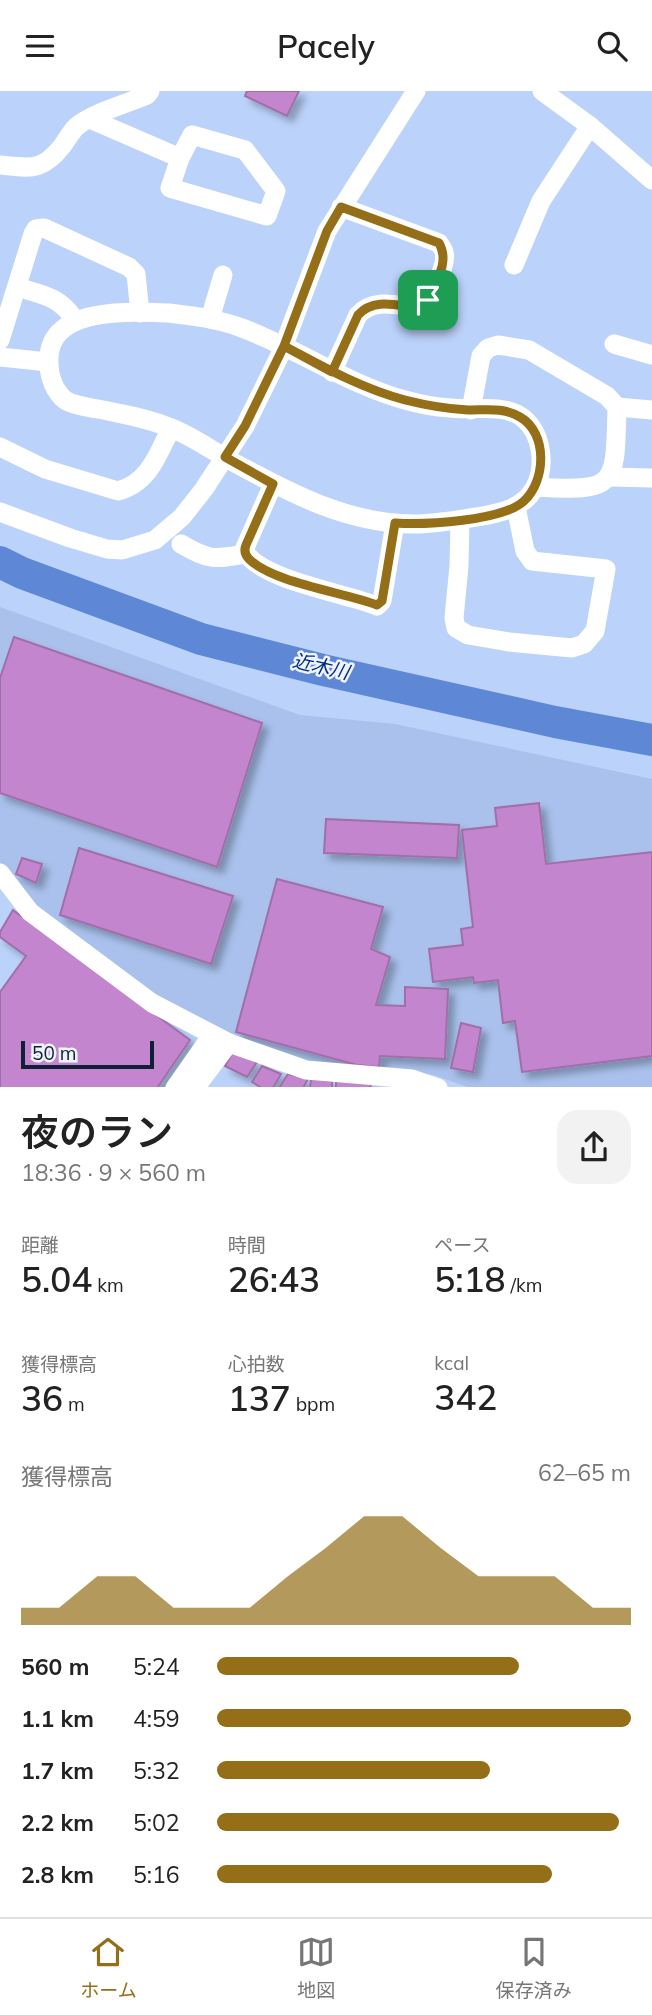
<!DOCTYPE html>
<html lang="ja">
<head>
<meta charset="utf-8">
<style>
	:root { --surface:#fff; --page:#f2f2f2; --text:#222; --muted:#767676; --line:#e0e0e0; --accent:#956e18 }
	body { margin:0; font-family:Mulish,"Noto Sans JP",sans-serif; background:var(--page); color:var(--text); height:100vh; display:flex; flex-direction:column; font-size:26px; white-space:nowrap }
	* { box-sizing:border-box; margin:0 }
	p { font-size:23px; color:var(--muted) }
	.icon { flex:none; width:38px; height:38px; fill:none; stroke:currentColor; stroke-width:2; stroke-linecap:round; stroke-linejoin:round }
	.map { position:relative; height:996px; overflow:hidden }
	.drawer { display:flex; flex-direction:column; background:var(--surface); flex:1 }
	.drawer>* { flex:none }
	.scale { position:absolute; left:21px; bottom:18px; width:133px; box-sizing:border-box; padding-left:7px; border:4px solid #111f38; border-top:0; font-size:19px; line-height:24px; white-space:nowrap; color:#111f38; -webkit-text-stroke:5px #eef2f9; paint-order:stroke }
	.pin { position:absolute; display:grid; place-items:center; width:60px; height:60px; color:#fff; margin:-30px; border-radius:14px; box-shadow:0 4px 10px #0006 }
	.round { display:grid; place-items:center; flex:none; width:74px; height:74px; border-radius:21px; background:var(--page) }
	.head { display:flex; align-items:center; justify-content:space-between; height:119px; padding:0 21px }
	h1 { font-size:38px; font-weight:600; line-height:52px }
	.figures { display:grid; grid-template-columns:repeat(3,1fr); gap:10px; height:119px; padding:7px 21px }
	.figures div { display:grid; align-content:center }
	.figures b { font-size:35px; font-weight:600 }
	.figures small { font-size:19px; font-weight:400 }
	.figures p { font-size:19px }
	.chart { height:196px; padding:14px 21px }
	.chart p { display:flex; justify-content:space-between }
	.chart svg { width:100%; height:126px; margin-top:7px; fill:var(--accent); opacity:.7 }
	ul { padding:0 21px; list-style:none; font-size:23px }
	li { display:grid; grid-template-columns:112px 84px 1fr; align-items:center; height:52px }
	li i { height:18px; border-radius:9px; background:var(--accent) }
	header { display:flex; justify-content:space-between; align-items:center; height:91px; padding:0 21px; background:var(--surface); font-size:32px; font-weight:600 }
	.tabs { display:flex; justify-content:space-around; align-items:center; height:98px; border-top:2px solid var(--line); background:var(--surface); font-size:19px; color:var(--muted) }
	.tabs a { display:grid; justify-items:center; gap:4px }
	.tabs .on { color:var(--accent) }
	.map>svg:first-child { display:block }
</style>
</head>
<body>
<header><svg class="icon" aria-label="menu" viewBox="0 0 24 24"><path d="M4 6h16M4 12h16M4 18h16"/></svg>Pacely<svg class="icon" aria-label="search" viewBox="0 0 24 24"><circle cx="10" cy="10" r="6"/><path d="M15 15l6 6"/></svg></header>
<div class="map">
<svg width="652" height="997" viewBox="0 0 652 997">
	<defs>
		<filter id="shadow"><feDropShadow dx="6" dy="6" stdDeviation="3.5" flood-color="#0004"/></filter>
	</defs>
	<rect width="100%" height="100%" fill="#bbd2fa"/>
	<polygon fill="#a9c1ec" points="0,516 300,624 395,633 652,688 652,996 467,996 434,984 307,972 228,945 151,903 39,820 0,772"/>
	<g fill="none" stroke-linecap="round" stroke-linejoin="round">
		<polyline stroke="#5e88d5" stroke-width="32" points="0,471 22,482 201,548 323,579 555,631 652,649"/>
	</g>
	<g fill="#c485cf" stroke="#a06ea8" stroke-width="2" filter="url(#shadow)">
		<polygon points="247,0 299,0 287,25 245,5"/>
		<polygon points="14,546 262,632 217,776 0,702 0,587"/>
		<polygon points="539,712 546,773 652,761 652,965 522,981 515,930 503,932 498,889 474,892 473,886 433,891 429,858 463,854 461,838 473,836 462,739 497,735 495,717"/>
		<polygon points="326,728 459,734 457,767 324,762"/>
		<polygon points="79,757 233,805 211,873 60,824"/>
		<polygon points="22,767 42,773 36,792 16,783"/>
		<polygon points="277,788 383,816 371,858 390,866 376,914 405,915 405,896 448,898 445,968 380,965 379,976 357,974 236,941"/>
		<polygon points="13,819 190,949 157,997 0,997 0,901 26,865 0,846 0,841"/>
		<polygon points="461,932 481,937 473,981 451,977"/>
		<polygon points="233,961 257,971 247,986 225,975"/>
		<polygon points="262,975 281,983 273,997 262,997 252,991"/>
		<polygon points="288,983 308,988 303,997 279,997"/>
		<polygon points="311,988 332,990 332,997 310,997"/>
		<polygon points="336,990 371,993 370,997 336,997"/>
	</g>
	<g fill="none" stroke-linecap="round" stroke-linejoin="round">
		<g stroke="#fff" stroke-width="19">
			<polyline points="542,0 590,35 652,89"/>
			<polyline points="90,28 180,67 170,97 267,125 276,100 245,59 192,44 180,67"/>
			<path d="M0,74C31,77 42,81 63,54C67,48 71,41 76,36C92,22 126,13 147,4L150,0"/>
			<polyline points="514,174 541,110 590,35"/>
			<path d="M17,196C43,204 59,205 75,229"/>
			<path d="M169,222C194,225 218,228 242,237C298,258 347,293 405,309C419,313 435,316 450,317C473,320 504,312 523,327C542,342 546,375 535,396C524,418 499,422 477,426C456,429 435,433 414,433C347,433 288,401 231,370C211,359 192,345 171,337C148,327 122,323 98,318C88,316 74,315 65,309C55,301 49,286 49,273C45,214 130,221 169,222Z"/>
			<polyline points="210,228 223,184"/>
			<polyline points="0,249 33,143 36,138 44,137 129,176 136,183 140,222"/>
			<polyline points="614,253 652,264"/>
			<polyline points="0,266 48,271"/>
			<path d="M332,281L358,224C374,206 398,215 420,217C429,208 448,175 444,161C444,159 440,154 439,152L341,116"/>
			<polyline points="617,316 652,319"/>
			<path d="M471,319L481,265L488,257L498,254L529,259L607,305L617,316C615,395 618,401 536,396"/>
			<path d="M0,356L45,378L118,400C149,392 158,363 171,337"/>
			<polyline points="609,386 652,387"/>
			<path d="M273,393L244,459C258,489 346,502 377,515L382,510L395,432"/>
			<polyline points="0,421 70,447 107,458 122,459 155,449 182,426 204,398 245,335 281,262 327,140 416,0"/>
			<polyline points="460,429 459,475 454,527 456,537 468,544 509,551 572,557 584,553 595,540 606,478 532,470 525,460 516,416"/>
			<path d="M181,453C210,470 214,468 246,463"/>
			<polyline points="0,782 30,821 152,912 229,952 306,979 412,988 438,997"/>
			<polyline points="175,997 212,944"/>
			<polyline points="195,997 229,952"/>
		</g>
	</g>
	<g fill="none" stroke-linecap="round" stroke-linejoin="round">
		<defs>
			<path id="route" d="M428,209L420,217C398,215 374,206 358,224L332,281L284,255L245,335L225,366L273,393L246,454C244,459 245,464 249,468C273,492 343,501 377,514L382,510L395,432C424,434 503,430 524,410C546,390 548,342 520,326C503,316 487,319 468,319C448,318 425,314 405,309C363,298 323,276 284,255L327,140L341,116L439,152C450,171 436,190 428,209"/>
		</defs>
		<use href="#route" stroke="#fff" stroke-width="14"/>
		<use href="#route" stroke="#956e18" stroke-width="9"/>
	</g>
	<g text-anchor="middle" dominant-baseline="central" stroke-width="5" stroke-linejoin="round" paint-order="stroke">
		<g font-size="19" font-style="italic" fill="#002c85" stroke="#eef2f9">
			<text transform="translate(321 575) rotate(13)">近木川</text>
		</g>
	</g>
</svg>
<div class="scale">50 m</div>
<div class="pin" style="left:428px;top:209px;background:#1e9e55"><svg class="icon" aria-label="arrive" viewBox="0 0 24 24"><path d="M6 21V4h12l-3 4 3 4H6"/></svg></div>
</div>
<section class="drawer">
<div class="head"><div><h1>夜のラン</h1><p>18:36 · 9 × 560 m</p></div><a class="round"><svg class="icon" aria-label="share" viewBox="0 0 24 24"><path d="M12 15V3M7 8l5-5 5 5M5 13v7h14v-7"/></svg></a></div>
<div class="figures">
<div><p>距離</p><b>5.04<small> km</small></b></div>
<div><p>時間</p><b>26:43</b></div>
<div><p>ペース</p><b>5:18<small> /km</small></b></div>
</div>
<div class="figures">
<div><p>獲得標高</p><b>36<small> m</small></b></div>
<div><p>心拍数</p><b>137<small> bpm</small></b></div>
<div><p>kcal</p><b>342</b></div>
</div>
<div class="chart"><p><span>獲得標高</span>62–65 m</p>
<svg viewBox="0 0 160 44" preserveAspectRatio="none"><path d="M0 44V38L10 38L20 27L30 27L40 38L50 38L60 38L70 27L80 17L90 6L100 6L110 17L120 27L130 27L140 27L150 38L160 38V44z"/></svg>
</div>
<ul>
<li><b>560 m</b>5:24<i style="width:73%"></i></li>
<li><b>1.1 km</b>4:59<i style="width:100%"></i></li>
<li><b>1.7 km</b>5:32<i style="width:66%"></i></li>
<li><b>2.2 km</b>5:02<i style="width:97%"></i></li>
<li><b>2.8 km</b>5:16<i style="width:81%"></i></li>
</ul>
</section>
<nav class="tabs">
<a class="on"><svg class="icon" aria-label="home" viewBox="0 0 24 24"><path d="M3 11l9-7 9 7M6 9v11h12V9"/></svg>ホーム</a>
<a><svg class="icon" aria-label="map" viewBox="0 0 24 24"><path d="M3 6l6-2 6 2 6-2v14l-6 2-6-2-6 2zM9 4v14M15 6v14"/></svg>地図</a>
<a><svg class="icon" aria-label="saved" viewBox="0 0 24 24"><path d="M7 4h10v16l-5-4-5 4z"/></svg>保存済み</a>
</nav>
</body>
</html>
